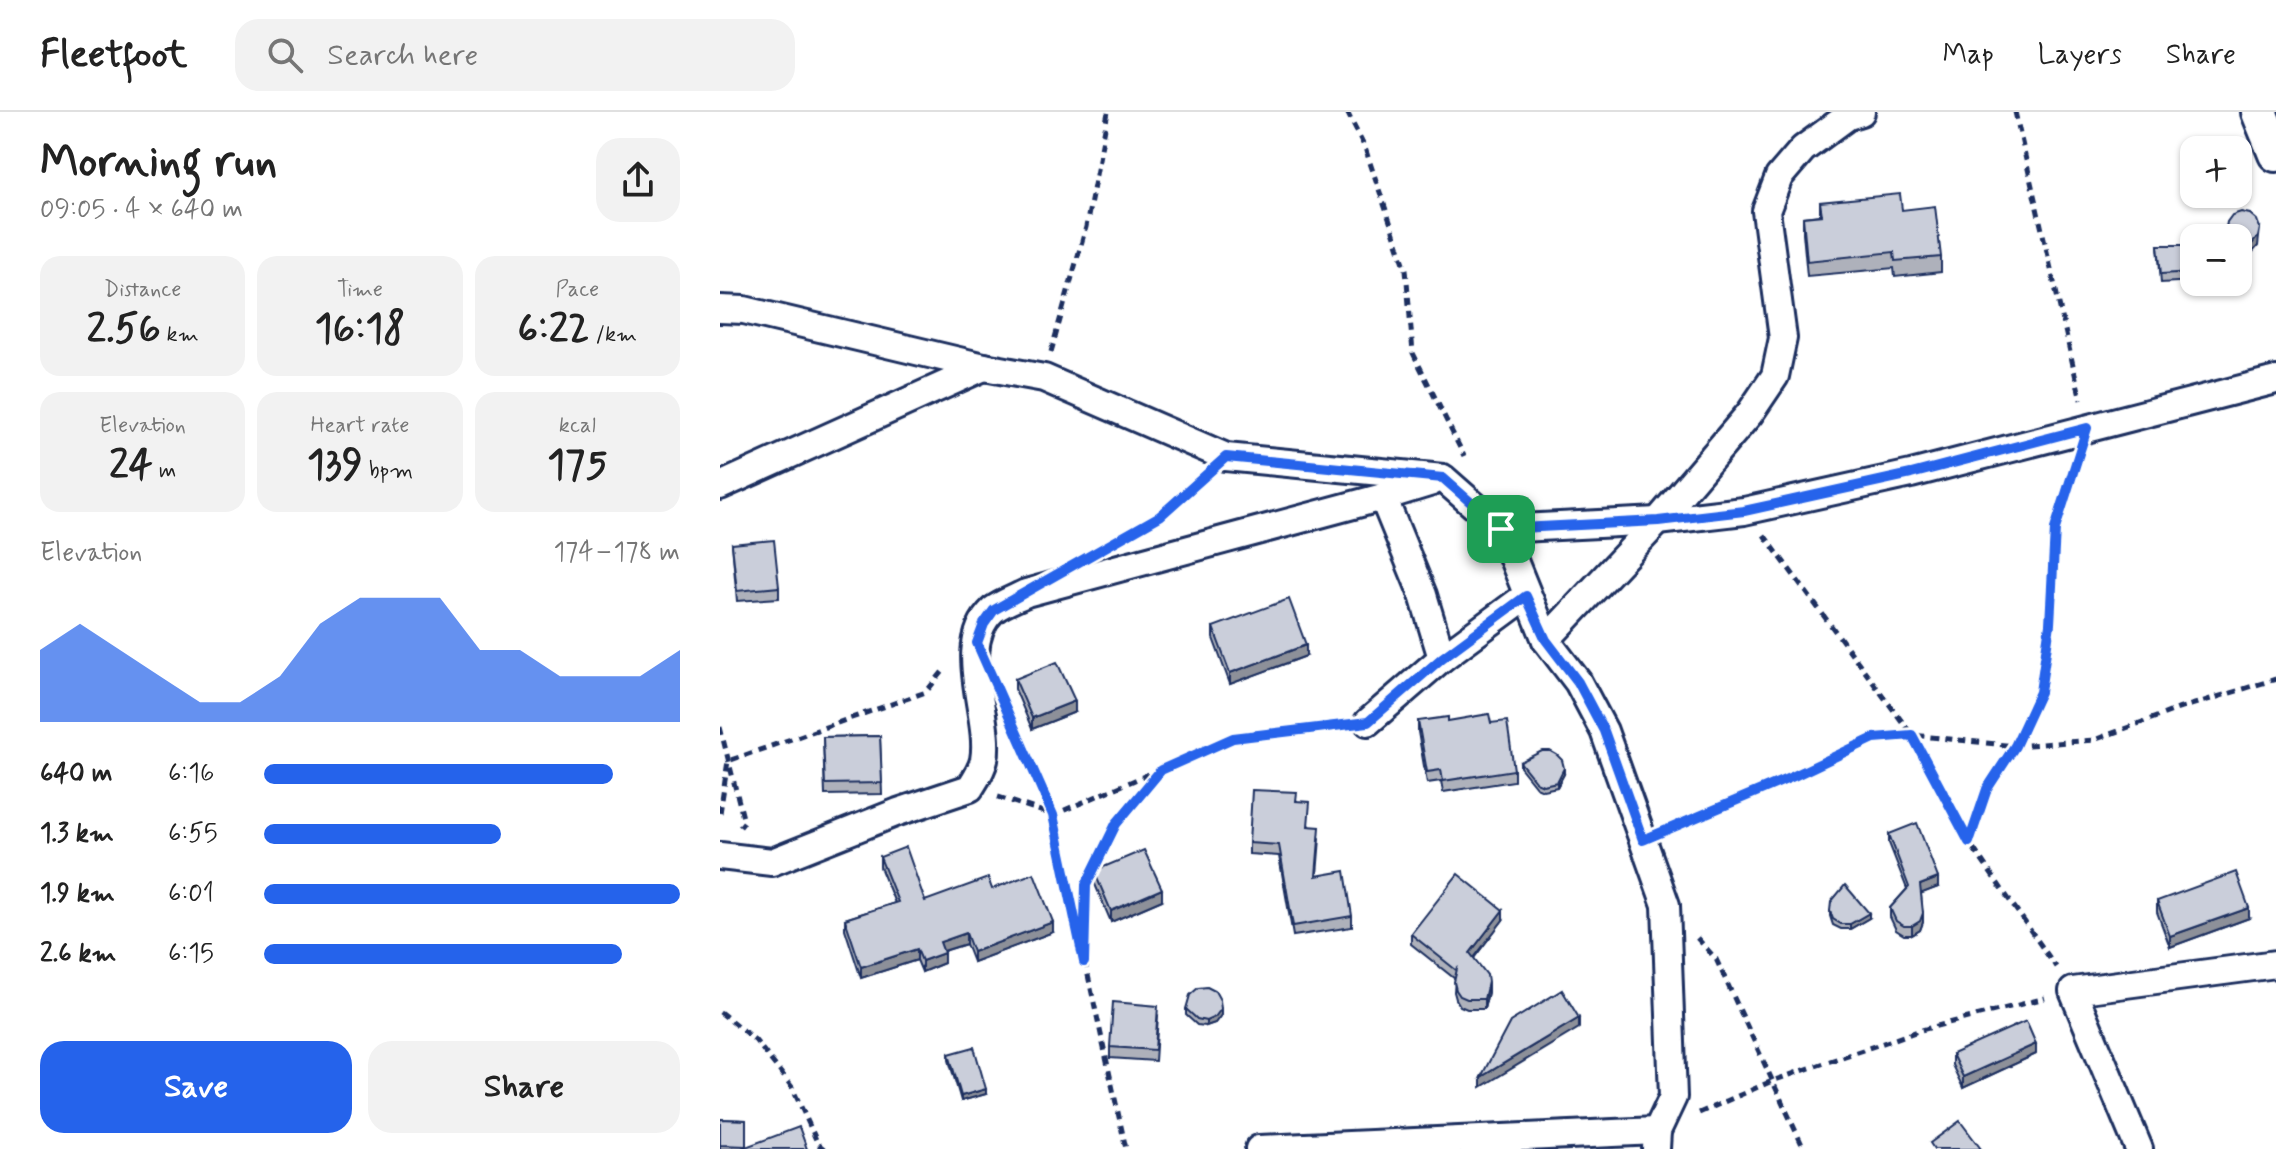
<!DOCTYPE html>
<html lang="en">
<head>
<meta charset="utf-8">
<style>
	:root { --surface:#fff; --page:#f2f2f2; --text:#222; --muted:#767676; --line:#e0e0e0; --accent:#2563eb }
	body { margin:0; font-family:Mynerve,sans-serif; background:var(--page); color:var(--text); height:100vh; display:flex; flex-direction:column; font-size:30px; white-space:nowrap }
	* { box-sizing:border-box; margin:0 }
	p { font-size:26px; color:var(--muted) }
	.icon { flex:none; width:44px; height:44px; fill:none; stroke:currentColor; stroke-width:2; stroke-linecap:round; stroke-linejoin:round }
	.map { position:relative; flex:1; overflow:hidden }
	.side { display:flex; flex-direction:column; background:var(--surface); width:720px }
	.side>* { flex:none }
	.controls { position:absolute; left:1460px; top:24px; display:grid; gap:16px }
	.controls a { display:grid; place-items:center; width:72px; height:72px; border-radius:16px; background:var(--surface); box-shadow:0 2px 6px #0004; font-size:40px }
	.pin { position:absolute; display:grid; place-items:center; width:68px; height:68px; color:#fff; margin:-34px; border-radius:16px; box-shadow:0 4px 12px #0006 }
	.round { display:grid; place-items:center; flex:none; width:84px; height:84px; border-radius:24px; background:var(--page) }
	.headline { display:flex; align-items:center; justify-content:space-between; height:136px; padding:0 40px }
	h1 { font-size:44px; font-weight:700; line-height:60px }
	.metrics { display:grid; grid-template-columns:repeat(3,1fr); gap:12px; height:136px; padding:8px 40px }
	.metrics div { display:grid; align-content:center; border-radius:20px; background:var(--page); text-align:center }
	.metrics b { font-size:40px; font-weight:700 }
	.metrics small { font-size:22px; font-weight:400 }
	.metrics p { font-size:22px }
	.chart { height:224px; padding:16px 40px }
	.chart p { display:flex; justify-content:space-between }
	.chart svg { width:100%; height:144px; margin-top:8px; fill:var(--accent); opacity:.7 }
	.primary-button { display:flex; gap:16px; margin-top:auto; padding:16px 40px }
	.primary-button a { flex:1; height:92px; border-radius:24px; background:var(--accent); color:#fff; font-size:32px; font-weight:700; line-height:92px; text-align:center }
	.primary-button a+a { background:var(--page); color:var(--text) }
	ul { padding:0 40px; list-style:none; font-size:26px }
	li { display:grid; grid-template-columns:128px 96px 1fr; align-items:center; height:60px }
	li i { height:20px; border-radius:10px; background:var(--accent) }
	header { display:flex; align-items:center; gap:48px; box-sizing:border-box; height:112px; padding:0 40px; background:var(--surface); border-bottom:2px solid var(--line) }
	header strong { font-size:38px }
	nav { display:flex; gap:44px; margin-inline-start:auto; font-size:28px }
	.search { width:560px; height:72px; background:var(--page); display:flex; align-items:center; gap:20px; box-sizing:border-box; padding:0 28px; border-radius:24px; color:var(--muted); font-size:30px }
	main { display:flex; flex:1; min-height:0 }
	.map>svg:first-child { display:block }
</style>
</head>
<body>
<header>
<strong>Fleetfoot</strong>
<div class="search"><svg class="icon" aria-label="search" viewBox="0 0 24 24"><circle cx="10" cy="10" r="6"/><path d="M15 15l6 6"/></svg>Search here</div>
<nav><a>Map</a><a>Layers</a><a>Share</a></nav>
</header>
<main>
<section class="side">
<div class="headline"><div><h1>Morning run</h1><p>09:05 · 4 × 640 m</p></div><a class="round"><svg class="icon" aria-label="share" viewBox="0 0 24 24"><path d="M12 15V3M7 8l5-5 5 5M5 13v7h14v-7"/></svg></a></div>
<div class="metrics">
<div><p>Distance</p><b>2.56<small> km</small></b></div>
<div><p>Time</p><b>16:18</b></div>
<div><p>Pace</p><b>6:22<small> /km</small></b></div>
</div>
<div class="metrics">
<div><p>Elevation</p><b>24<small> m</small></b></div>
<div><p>Heart rate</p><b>139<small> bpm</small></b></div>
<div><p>kcal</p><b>175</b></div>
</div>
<div class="chart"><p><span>Elevation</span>174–178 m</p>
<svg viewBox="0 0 160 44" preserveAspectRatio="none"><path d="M0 44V22L10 14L20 22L30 30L40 38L50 38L60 30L70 14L80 6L90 6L100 6L110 22L120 22L130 30L140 30L150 30L160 22V44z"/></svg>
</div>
<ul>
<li><b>640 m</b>6:16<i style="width:84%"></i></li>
<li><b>1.3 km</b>6:55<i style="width:57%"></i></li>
<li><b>1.9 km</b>6:01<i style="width:100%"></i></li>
<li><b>2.6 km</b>6:15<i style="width:86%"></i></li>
</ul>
<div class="primary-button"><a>Save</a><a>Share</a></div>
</section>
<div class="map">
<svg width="1556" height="1037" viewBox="0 0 1556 1037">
	<rect width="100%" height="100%" fill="#fff"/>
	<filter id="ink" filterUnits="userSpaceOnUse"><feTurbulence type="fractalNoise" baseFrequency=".0125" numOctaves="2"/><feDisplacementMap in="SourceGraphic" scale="16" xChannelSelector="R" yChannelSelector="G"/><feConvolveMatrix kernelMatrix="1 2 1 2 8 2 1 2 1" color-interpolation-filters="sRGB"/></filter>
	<g filter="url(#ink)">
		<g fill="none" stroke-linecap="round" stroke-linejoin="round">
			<defs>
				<g id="minor">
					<polyline points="0,197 24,198 264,255 324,266 506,345 723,366 781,417 938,409 1024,399 1191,362 1556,268"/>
					<polyline points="0,374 264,255"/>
					<polyline points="663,385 703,483 722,546"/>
					<polyline points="781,417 826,528"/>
					<polyline points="648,610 722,546 806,484"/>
					<path d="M0,744L52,750L178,700L250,676C255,668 262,658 264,648C272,605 234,534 273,498C282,491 296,486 306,481L663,385L712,370"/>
					<polyline points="539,1037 937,1019"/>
					<polyline points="936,1037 937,1019 953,985 946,793 884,619 858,570 826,528 938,409 1030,301 1055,264 1063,226 1046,99 1059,65 1083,37 1128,4 1141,0"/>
					<polyline points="1419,1037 1353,879 1556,852"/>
				</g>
				<polyline id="tertiary" points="1539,0 1556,42"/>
			</defs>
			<use href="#minor" stroke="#1b2f5e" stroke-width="32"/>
			<use href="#tertiary" stroke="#1b2f5e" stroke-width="40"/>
			<g stroke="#1b2f5e" stroke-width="5" stroke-dasharray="8 6" stroke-linecap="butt">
				<polyline points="627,0 645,36 686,157 693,241 744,344"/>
				<polyline points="1295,0 1361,288"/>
				<polyline points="331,240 366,115 388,0"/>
				<polyline points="414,419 440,404 481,367"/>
				<polyline points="1044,423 1192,623 1249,730 1336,855"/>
				<polyline points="0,615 24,710 20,715"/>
				<polyline points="297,622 333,703 406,1037"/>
				<polyline points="278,685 333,703 513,626 621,613"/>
				<polyline points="0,701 8,649 206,580 224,558"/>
				<polyline points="950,717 1154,626 1192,623 1295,634 1374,628 1458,597 1556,567"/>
				<polyline points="1249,730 1267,677 1295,634 1320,580 1330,512 1335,417 1356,351"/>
				<polyline points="977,826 996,847 1084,1037"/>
				<polyline points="365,841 366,773 396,712 438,662"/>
				<polyline points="0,900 35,928 72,975 98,1032 104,1037"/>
				<polyline points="979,1001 1052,969 1201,918 1325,886"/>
			</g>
			<use href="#minor" stroke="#fff" stroke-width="26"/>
			<use href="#tertiary" stroke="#fff" stroke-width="34"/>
		</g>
		<g fill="#aeb1bb" stroke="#1b2f5e" stroke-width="2">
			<polygon points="1100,90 1182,98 1221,145 1221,160 1175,165 1174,156 1087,164 1083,121 1083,105 1100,103"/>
			<polygon points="1438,133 1474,133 1474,169 1441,171"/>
			<polygon points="12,432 59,475 59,486 17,489"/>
			<polygon points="493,515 586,544 510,572 493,526"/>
			<polygon points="295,567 355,600 312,617 295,577"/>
			<polygon points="698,609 728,609 771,611 794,658 794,669 723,680 721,669 707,671 698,620"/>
			<polygon points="160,624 162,682 105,683 103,625"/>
			<polygon points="800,650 844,662 837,675 823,678 816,675 800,655"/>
			<polygon points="577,689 589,714 600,726 597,763 632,804 632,815 573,824 559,744 529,742 529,731"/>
			<polygon points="1169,722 1218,775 1201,781 1203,810 1200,818 1192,823 1184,823 1176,818 1170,805 1170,796 1187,777 1169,731"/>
			<polygon points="160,745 205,789 272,777 333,820 253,850 246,832 224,839 224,851 202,860 197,848 141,866 125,817 125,807 175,791 160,755"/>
			<polygon points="374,759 442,788 391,810 374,770"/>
			<polygon points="1437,789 1529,806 1450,835 1437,800"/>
			<polygon points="1110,799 1149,806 1130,817 1121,817 1113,813 1110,804"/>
			<polygon points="783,808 754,846 768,880 764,897 747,897 740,894 736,887 734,880 735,867 691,832 691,822"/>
			<polygon points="466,897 501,903 495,911 486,914 477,913 466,903"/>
			<polygon points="438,904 435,949 390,946 390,935"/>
			<polygon points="229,942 266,982 241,989 229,948"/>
			<polygon points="1232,942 1316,942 1243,976 1232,953"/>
			<polygon points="0,1007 26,1008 26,1035 87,1037 0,1037"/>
		</g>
		<g fill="#8d9099" stroke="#1b2f5e" stroke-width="2">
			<polygon points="1540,116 1538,134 1532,141 1518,146 1518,137"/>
			<polygon points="586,533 586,544 510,572 510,561"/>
			<polygon points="355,589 355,600 312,617 312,606"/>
			<polygon points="844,656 844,662 837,675 837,670"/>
			<polygon points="1218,766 1218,775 1200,782 1200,773"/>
			<polygon points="442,777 442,788 391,810 391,799"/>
			<polygon points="1529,796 1529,806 1450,835 1450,824"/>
			<polygon points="783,798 783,808 750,851 750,841"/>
			<polygon points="1149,801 1149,806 1130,817 1130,812"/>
			<polygon points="1203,801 1203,810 1200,818 1192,823 1192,814"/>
			<polygon points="333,810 333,820 253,850 253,840"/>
			<polygon points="246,821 246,832 220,840 220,830"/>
			<polygon points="197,837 197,848 141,866 141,855"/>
			<polygon points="224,841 224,851 202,860 202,849"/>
			<polygon points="768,870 768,880 764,897 764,887"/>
			<polygon points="501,897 501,903 495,911 486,914 486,909"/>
			<polygon points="859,906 859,916 761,975 761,965"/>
			<polygon points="1316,932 1316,942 1243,976 1243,965"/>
			<polygon points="266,977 266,982 241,989 241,984"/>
		</g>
		<g fill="#caceda" stroke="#1b2f5e" stroke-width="2">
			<polygon points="1180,82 1182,98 1215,94 1221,145 1175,149 1174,140 1087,149 1083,105 1102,103 1100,90"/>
			<polygon points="1521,100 1530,102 1537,108 1540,116 1538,125 1532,132 1518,137 1518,126 1504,126 1507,110 1512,103"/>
			<polygon points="1438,133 1474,133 1474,160 1441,162"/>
			<polygon points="54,428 59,475 17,479 12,432"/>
			<polygon points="569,487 586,533 510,561 493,515"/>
			<polygon points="337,550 355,589 312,606 295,567"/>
			<polygon points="769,602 771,611 787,609 794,658 723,669 721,658 707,660 698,609 728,605 728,609"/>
			<polygon points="160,624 162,671 105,672 103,625"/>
			<polygon points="822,639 830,639 837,643 842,648 844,656 837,670 823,673 816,670 800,650"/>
			<polygon points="532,678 577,680 576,689 590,690 588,714 600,715 596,764 625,759 632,804 573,814 559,733 529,731"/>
			<polygon points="1197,711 1218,766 1200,773 1203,801 1200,809 1192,814 1184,814 1176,809 1170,796 1189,775 1169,722"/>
			<polygon points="186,735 205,789 268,766 272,777 314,761 333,810 253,840 246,821 220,830 224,841 202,849 197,837 141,855 125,807 178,790 160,745"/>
			<polygon points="424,738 442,777 391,799 374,759"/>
			<polygon points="1516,760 1529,796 1450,824 1437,789"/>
			<polygon points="738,762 783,798 750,841 767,863 768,870 764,887 747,887 740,884 736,878 734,870 737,857 736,858 691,822"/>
			<polygon points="1125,773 1149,801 1130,812 1121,812 1113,807 1110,799 1111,790"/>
			<polygon points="487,875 495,879 500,888 501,897 495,905 486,909 477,907 466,897 470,883 478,876"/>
			<polygon points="842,878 859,906 761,965 790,910"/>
			<polygon points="393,890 438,894 435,938 390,935"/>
			<polygon points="1306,909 1316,932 1243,965 1232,942"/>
			<polygon points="254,935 266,977 241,984 229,942"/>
			<polygon points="0,1007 26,1008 26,1034 0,1033"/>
			<polygon points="1240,1009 1261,1037 1214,1037 1210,1031"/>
			<polygon points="79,1015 87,1037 23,1037 23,1036"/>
		</g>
	</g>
	<g fill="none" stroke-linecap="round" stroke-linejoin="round" filter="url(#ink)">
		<defs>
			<polygon id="route" points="1367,316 1335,417 1330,512 1320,580 1295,634 1267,677 1249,730 1192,623 1154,626 1074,664 923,728 884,619 858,570 826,528 806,484 722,546 648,610 513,626 441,658 396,712 366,773 364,850 333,703 257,531 264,512 274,498 440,404 506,345 723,366 781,417 938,409 1024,399 1191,362"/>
		</defs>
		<use href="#route" stroke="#fff" stroke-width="16"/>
		<use href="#route" stroke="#2563eb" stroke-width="10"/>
	</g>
</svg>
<div class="controls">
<a>+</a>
<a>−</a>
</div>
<div class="pin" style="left:781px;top:417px;background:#1e9e55"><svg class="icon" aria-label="arrive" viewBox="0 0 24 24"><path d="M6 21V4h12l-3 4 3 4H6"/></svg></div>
</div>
</main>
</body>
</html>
